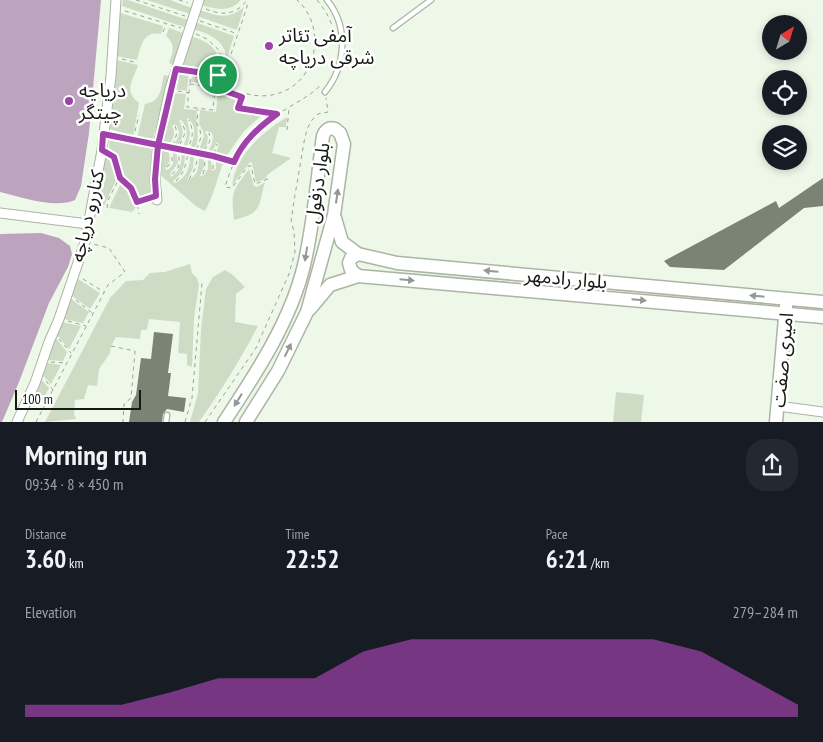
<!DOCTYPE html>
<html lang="en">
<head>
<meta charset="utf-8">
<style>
	:root { --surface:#171b24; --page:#242831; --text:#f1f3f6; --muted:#9ea1a6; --accent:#a042aa }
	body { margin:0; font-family:"PT Sans Narrow","Noto Sans Arabic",sans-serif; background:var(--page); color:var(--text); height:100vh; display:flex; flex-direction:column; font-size:19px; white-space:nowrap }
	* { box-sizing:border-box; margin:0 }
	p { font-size:16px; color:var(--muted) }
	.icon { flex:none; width:28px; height:28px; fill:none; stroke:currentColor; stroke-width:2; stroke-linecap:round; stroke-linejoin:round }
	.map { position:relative; height:422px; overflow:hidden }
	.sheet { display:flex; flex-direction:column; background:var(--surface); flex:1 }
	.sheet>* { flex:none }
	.needle { width:32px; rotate:38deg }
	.tools { position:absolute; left:762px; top:15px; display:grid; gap:10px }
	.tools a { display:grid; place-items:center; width:45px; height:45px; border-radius:50%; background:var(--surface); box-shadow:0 2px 8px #0003; font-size:25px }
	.scale { position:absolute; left:15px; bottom:12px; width:126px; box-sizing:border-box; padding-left:5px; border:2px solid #151813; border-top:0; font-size:14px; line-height:18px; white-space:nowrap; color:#151813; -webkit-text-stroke:4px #fff; paint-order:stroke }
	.pin { position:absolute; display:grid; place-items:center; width:42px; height:42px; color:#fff; margin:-21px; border:2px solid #fff; border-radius:50%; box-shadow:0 1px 5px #0007 }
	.round { display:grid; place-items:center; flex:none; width:52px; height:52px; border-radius:20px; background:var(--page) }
	.head { display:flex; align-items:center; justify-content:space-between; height:85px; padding:0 25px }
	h1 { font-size:28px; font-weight:800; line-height:38px }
	.figures { display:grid; grid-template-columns:repeat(3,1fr); gap:8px; height:85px; padding:5px 25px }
	.figures div { display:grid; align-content:center }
	.figures b { font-size:25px; font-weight:800 }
	.figures small { font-size:14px; font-weight:400 }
	.figures p { font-size:14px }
	.chart { height:140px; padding:10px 25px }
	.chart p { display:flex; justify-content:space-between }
	.chart svg { width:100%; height:90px; margin-top:5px; fill:var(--accent); opacity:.7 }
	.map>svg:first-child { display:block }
</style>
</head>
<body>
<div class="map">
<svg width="823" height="422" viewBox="0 0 823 422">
	<rect width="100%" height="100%" fill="#eef8e9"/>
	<g fill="#cedcc6">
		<polygon points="123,0 128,0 188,20 184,27 122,6"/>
		<polygon points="147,0 170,0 192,8 190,14"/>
		<path d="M202,0H241C229,13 217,9 201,5Z"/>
		<path d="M244,7L237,30L197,16L200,10C218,16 228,20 244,7Z"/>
		<path d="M120,13L163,26L161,34C143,31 141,46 137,60L116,56Z"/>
		<path d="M195,22L234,36L227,58C224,41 210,33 194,30Z"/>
		<path d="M169,28L183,33L174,65L169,63C173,53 176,44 166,36Z"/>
		<path d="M190,36C208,41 223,50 217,71L180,66Z"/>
		<path d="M116,60L138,65C133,81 123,90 139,103L133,137L110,129L115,91Z"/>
		<polygon points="179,72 189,74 187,91 174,89"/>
		<polygon points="192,74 215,77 212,84 191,82"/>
		<path d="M164,75L170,76L152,141L137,138L145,104C162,101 160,89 164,75Z"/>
		<path d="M218,90L239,97L235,108L236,110L261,116L244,131L227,155L216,153L219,145L217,142L212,153L208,151C212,145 214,140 212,133L207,131L205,132L208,137L207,145L203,151L199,150L204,136L203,131L199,124L200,110L216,112Z"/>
		<path d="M172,93L186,94L184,109L197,110C195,125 201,136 195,149L190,148C195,137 197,126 188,118L187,119L190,134L187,147L183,146C188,138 189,127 181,120L179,121C184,129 184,137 178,145L174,144C179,138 181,131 176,125H172C175,132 175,137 170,143L161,141Z"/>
		<path d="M287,117L286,127H279L272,153L291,158L267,175L266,179L256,182L252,163L250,162L232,186C235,156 262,132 287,117Z"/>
		<path d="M110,139L152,148L153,196L143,200L139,198C135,185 131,188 126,179C117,165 123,161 109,148Z"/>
		<path d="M160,149L168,151C171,158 170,163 165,169L168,170L173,164V152L176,151L178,163L170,174L171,177C179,172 183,162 181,153L185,154C185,165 183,174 173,181L175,183C187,178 190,167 190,155L194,156L193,168L187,180C198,177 199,167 199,157H202C207,164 202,170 200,176L204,175L208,169V158L211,159L212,171L216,169V160L224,161C217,178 214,195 205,211L197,207L158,173Z"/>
		<polygon points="105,157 113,160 118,176 103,208 96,206"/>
		<path d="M249,169L254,186L257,187L265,182C258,208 262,213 234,220C231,191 232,192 249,169Z"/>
		<polygon points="121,183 131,191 136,207 132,212 109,208"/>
		<polygon points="190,264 192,273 197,278 199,285 194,318 192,367 187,365 187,354 178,353 180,322 149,319 147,330 141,330 140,339 116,337 111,346 110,353 99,369 97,386 88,385 84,399 75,400 74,414 76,419 45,422 110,298 126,281 143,280 150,273 165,272"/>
		<path d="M225,270L233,275L245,287L236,294L235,322L258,326C241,359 221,391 199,422H190L198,393L201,329L206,289L213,277Z"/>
		<polygon points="78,279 100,293 90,309 71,295"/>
		<polygon points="70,298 89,312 83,323 63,319"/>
		<polygon points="62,322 81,326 69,349 57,335"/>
		<polygon points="56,338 67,352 63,361 48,360"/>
		<polygon points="47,363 61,365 51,384 42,375"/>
		<polygon points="40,378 49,388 41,403 31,401"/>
		<polygon points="616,392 644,395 641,422 613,422"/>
	</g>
	<g fill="#bca4be">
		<path d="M0,0H101L89,133L81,186L75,200C55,209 21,197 0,192Z"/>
		<polygon points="41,233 59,238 70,246 72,254 68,267 49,303 19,382 2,422 0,422 0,234"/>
	</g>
	<g fill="#7b8375">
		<polygon points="823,178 823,206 804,208 724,270 670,267 664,261 776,201 779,208"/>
		<polygon points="154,332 173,334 168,373 171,373 168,396 186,398 184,412 167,409 163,414 162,422 129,422 132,402 136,395 141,358 151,359"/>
	</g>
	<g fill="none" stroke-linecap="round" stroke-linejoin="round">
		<defs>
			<g id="lane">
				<polyline points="393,28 431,0"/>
				<path d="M325,92C346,66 349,27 327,0"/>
				<polyline points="166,422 167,415"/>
			</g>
			<g id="street">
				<polyline points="157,200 155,179 158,145 170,89 199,0"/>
				<polyline points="0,213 88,224"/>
				<polyline points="778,406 823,412"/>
				<polyline points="17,422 35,383 49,342 59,319 85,242 102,150 111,76 116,0"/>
			</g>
			<g id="secondary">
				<polyline points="335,218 342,242 358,254 397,263 823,302"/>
				<polyline points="358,254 351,258 349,263 351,270 358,276"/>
				<polyline points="310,309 330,285 358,276 823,317"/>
				<path d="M224,422C255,375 291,321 304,265C314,223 317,179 323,136C325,130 329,127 335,129L340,133L344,144L334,215L307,312L278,371L246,422"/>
				<polyline points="776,422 786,306"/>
			</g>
		</defs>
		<use href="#lane" stroke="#abb4a5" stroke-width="7"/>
		<use href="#street" stroke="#abb4a5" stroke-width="11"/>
		<use href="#secondary" stroke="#abb4a5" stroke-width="15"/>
		<g stroke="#9ba297" stroke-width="1" stroke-dasharray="4 4" stroke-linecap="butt">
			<polyline points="136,0 185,16"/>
			<polyline points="179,0 188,3"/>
			<polyline points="317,0 326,12 333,27"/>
			<path d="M206,9C223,16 236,15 247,0"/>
			<polyline points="125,11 181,28"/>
			<polyline points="200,21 238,34"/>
			<polyline points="333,30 335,39"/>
			<polyline points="163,32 166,24"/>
			<polyline points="196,34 207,39 220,51 221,71"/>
			<polyline points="122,59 134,62"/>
			<polyline points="184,70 218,75 216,84"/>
			<polyline points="219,74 227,66 247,7 247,1"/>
			<polyline points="190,83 191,72"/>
			<polygon points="190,84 215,87 213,110 187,107"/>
			<path d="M216,84C235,90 255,100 276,94C317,84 328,27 297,0"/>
			<polyline points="215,87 242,97"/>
			<polyline points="178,91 189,93"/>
			<polyline points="243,93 238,108 276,114"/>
			<polyline points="287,130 289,108"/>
			<polyline points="112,136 150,143"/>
			<polyline points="133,139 139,115"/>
			<polyline points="166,147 213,155 233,161"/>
			<polyline points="167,167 172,162 172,148 177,133 175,125"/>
			<polyline points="213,169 213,155 217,147 217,144"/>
			<path d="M172,174C184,165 177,159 179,149C180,138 190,135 181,122"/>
			<path d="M203,174C207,164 203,161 204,153C206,144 212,145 209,133"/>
			<path d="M121,178C131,189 137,198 139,214"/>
			<polyline points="189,179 195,169 197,161 196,152 201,137 200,130 197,124 198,109"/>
			<path d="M268,179L255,184L251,166H248L232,188L225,187C236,150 252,128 286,109C299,101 311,95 321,85"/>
			<path d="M176,181C185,172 186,164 188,152C190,137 196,137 189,120"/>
			<polyline points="138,202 148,199"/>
			<polyline points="107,208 108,200 120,177 114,157 109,154"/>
			<polyline points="83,279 104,292"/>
			<polyline points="76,300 92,313"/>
			<polyline points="68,321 86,326"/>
			<polyline points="59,339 71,353"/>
			<polyline points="111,346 135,351 131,398 124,404 123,422"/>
			<polyline points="51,362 67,363"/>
			<polyline points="46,381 53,390"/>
			<polyline points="36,403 45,405"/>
			<polyline points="36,422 108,285 125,272 109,248 93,244"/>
			<polyline points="185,422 192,398 202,283"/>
			<polyline points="205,422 256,348 289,274 295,252 294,231 291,222 293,207 304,142 307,129 312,120 318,114 328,112 326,98"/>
		</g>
		<use href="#lane" stroke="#fff" stroke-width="4.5"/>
		<use href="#street" stroke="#fff" stroke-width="9"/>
		<use href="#secondary" stroke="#fff" stroke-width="12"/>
	</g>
	<defs><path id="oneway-solid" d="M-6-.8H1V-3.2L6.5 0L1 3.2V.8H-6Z" transform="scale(1.25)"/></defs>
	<g fill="#969795">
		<use href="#oneway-solid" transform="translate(337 196) rotate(-82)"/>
		<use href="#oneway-solid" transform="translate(306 254) rotate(99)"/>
		<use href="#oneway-solid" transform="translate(491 271) rotate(-175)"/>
		<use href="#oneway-solid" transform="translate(407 280) rotate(5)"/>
		<use href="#oneway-solid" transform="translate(757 296) rotate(-175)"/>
		<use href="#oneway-solid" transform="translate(639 300) rotate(5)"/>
		<use href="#oneway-solid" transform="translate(288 350) rotate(-64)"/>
		<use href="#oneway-solid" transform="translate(238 400) rotate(122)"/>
	</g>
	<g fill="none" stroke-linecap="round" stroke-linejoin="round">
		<defs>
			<path id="route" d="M218,75L176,69L158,145L103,134L102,150L114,157L120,178L131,188L137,202L156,196L155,179L158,145L213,156L234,162C243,141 259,127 277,114L238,108L242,97L214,87L218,75"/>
		</defs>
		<use href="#route" stroke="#fff" stroke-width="10"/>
		<use href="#route" stroke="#a042aa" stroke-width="6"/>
	</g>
	<g fill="#a042aa" stroke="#fff" stroke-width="2">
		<circle cx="269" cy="46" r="5"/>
		<circle cx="69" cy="101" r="5"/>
	</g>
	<g text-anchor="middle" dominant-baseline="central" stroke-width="5" stroke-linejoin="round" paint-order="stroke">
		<g font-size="19" fill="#151813" stroke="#fff" text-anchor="start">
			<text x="279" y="35">آمفی تئاتر<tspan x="279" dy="22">شرقی دریاچه</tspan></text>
			<text x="79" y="90">دریاچه<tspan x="79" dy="22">چیتگر</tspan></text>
		</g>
		<g font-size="19" fill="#151813" stroke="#fff">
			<text transform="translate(317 183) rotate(-82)">بلوار دزفول</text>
			<text transform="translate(87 216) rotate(-77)">کناررو دریاچه</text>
			<text transform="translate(566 278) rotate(5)">بلوار رادمهر</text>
			<text transform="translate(782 360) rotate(-85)">امیری صفت</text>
		</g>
	</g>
</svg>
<div class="tools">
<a><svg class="needle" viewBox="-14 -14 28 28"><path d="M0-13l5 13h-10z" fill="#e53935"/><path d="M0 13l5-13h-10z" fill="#9ea1a6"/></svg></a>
<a><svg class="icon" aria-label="locate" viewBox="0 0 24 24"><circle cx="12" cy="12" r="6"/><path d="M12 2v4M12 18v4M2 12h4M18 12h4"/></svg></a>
<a><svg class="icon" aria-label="layers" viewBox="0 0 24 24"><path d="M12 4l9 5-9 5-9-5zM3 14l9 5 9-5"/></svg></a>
</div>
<div class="scale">100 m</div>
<div class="pin" style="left:218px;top:75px;background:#1e9e55"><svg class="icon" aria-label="arrive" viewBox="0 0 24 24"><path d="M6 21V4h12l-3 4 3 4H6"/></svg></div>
</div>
<section class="sheet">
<div class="head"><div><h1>Morning run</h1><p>09:34 · 8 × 450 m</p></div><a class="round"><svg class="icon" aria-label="share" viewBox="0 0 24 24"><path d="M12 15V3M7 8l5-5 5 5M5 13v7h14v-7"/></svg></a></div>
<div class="figures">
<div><p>Distance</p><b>3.60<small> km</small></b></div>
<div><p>Time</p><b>22:52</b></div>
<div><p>Pace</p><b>6:21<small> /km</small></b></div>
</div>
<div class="chart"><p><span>Elevation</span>279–284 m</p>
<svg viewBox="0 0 160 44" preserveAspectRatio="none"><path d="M0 44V38L10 38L20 38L30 32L40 25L50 25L60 25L70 12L80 6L90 6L100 6L110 6L120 6L130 6L140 12L150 25L160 38V44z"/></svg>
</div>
</section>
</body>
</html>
